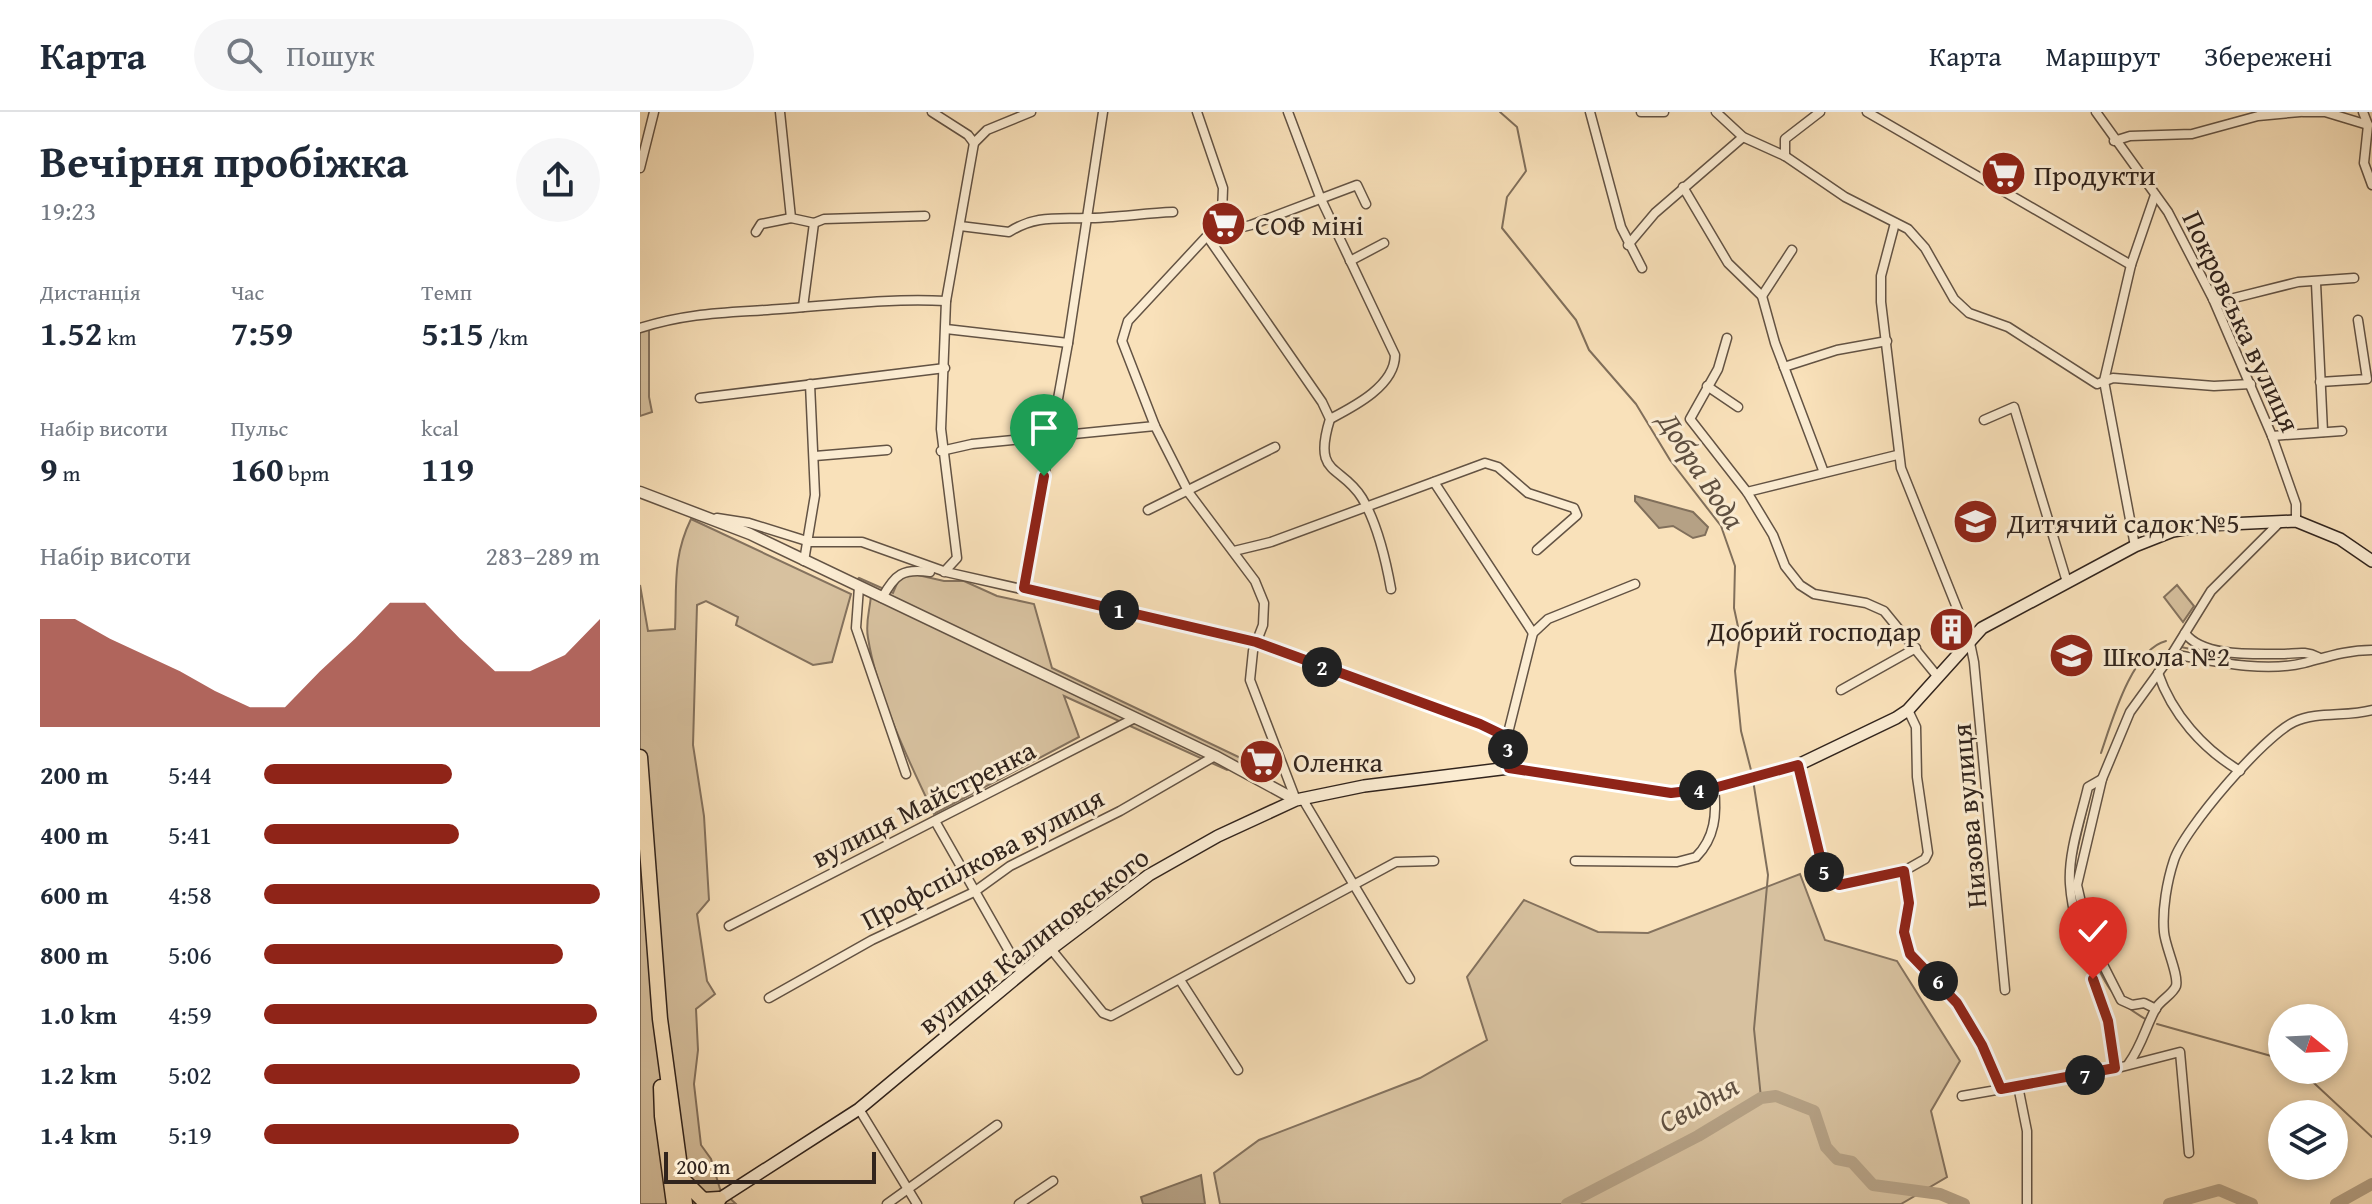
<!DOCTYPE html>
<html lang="uk">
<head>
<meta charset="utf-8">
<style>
	:root { --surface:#fff; --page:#f6f6f7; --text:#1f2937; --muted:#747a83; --line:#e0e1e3; --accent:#8f2418 }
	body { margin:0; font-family:"Gentium Book Plus",serif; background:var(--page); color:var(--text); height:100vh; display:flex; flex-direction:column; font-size:30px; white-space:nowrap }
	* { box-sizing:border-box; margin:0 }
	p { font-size:26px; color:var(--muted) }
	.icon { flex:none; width:44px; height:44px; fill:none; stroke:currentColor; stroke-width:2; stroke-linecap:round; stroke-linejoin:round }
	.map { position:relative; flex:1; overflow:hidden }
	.drawer { display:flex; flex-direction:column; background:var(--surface); width:640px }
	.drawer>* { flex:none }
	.needle { width:52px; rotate:108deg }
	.tools { position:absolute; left:1628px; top:892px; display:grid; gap:16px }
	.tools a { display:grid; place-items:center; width:80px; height:80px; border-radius:50%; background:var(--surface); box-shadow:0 4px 12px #0003; font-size:40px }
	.scale { position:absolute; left:24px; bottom:20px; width:212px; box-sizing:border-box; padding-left:8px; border:4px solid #31241d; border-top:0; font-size:22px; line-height:28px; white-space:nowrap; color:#31241d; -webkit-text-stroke:6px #fbecd2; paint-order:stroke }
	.pin { position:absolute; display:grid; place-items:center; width:68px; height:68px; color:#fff; margin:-82px -34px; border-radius:50% 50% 50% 0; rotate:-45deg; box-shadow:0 0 8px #0007 }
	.pin .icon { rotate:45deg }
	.km { position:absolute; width:40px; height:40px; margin:-20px; border-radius:50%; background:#222; color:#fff; font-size:22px; line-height:40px; text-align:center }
	.round { display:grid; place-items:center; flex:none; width:84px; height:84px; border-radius:42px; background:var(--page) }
	.summary { display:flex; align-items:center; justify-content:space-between; height:136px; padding:0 40px }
	h1 { font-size:44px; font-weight:800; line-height:60px }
	.stats { display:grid; grid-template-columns:repeat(3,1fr); gap:12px; height:136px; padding:8px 40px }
	.stats div { display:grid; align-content:center }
	.stats b { font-size:34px; font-weight:800 }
	.stats small { font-size:22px; font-weight:400 }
	.stats p { font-size:22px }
	.chart { height:224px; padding:16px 40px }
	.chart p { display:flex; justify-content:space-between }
	.chart svg { width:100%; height:144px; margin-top:8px; fill:var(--accent); opacity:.7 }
	ul { padding:0 40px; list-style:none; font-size:26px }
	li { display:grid; grid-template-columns:128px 96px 1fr; align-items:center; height:60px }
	li i { height:20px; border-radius:10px; background:var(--accent) }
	header { display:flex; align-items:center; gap:48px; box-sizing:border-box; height:112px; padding:0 40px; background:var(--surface); border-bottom:2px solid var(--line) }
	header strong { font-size:38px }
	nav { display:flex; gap:44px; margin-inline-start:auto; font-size:28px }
	.search { width:560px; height:72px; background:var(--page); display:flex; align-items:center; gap:20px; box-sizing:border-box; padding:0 28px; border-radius:44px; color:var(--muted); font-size:30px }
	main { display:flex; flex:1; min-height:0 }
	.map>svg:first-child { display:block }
</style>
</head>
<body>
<header>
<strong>Карта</strong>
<div class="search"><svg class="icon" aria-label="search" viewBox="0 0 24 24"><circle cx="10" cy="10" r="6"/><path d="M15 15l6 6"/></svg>Пошук</div>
<nav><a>Карта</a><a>Маршрут</a><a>Збережені</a></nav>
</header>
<main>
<section class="drawer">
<div class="summary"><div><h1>Вечірня пробіжка</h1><p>19:23</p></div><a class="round"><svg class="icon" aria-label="share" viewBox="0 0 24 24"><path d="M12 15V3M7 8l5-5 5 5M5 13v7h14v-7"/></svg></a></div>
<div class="stats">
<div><p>Дистанція</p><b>1.52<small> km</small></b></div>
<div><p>Час</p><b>7:59</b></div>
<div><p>Темп</p><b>5:15<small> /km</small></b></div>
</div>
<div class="stats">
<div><p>Набір висоти</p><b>9<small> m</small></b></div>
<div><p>Пульс</p><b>160<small> bpm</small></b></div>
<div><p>kcal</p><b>119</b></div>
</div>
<div class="chart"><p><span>Набір висоти</span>283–289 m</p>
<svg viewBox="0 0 160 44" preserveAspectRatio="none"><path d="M0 44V11L10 11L20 17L30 22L40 27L50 33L60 38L70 38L80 27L90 17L100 6L110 6L120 17L130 27L140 27L150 22L160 11V44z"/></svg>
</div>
<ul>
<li><b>200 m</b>5:44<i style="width:56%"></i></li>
<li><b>400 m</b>5:41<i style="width:58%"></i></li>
<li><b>600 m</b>4:58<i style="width:100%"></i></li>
<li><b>800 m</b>5:06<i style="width:89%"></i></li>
<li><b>1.0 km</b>4:59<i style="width:99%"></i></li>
<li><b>1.2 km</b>5:02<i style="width:94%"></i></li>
<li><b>1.4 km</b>5:19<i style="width:76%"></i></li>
</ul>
</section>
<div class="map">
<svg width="1732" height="1092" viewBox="0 0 1732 1092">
	<rect width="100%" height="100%" fill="#f9e1ba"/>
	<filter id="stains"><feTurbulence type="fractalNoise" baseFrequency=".0025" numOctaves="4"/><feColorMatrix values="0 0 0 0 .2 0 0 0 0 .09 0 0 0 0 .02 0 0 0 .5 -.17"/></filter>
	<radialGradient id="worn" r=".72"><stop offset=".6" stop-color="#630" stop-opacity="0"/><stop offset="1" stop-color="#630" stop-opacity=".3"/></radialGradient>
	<g fill="#d7c19f" stroke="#84725e" stroke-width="2">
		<polygon points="0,213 9,218 9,285 12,300 0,304"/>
		<path d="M51,407L211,482L192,550L173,553L96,513L98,505L66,489L57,493L53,633L64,704L69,788L57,802L67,869L75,882L56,897L58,938L54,972L61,1033L71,1047L80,1077L96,1092H0V473L8,519L35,517C37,475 32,446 51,407Z"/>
		<path d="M269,461L304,469H324L357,484L394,492L412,556L607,649L587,658L424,584L439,625L294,702C269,650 237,583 228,526C225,510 230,498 231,483L215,469L219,466L253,481L258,469Z"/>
		<polygon points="1537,473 1554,494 1543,510 1524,485"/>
		<polygon points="1160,762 1185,828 1257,849 1320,949 1291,999 1307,1065 1261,1092 580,1092 574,1061 619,1028 780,966 847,928 827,865 884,788 958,820 1008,821"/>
	</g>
	<g fill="#b5a185" stroke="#806f5b" stroke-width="2">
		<polygon points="995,384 1053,400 1068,415 1065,423 1053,426 1033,414 1019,416 995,389"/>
		<polygon points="561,1063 565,1092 503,1092 501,1085"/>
	</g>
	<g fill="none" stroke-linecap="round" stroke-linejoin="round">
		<g stroke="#806f5b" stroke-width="2">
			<polyline points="860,0 877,15 886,59 867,85 862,116 936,208 949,238 996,292 1030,348 1081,414 1095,454 1094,496 1100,524 1095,559 1101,619 1112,662"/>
			<polyline points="1541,535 1574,542"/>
			<polyline points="1593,545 1638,546"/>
			<path d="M1461,641C1471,612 1492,537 1526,529"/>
			<polyline points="1113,668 1128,763 1114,917 1121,986"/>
			<polyline points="1436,743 1449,687"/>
			<path d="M1445,826C1462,866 1468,886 1507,908"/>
			<polyline points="1517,912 1642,947"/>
			<polyline points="1660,958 1732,1025"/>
		</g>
		<g stroke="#b5a185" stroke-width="12">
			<polyline points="927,1092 1058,1024 1121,986 1136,984 1174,999 1186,1035 1197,1047 1212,1050 1233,1073 1300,1082 1324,1092"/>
			<polyline points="1529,1092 1579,1078 1612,1092"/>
			<polyline points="1696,1092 1732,1072"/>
		</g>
		<defs>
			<g id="minor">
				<polyline points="140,0 151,106 174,111 163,195"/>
				<polyline points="292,0 328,23 334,31 347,18 391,0"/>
				<polyline points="557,0 583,76 582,102 567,124 488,209 482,229 515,314 549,381 615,469 624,491 623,513 613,539 610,568 656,688"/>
				<path d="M648,0L680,85L755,243C755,274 713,295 690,307"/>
				<polyline points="950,0 981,115 1002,156"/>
				<polyline points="1001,0 1024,0"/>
				<polyline points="1076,0 1103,25 1145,44 1205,85 1268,117 1285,136 1314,187 1329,201 1368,215 1457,272 1473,266 1574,274 1611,272"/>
				<polyline points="1227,0 1491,153"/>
				<polyline points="1456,0 1528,100 1573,187 1632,324 1656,392 1656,409"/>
				<polyline points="1663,0 1685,0 1728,13"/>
				<polyline points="1723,0 1728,13 1724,51 1732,73"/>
				<polyline points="1474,29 1490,24 1552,22 1618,4 1660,0"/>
				<polyline points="1145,44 1145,27 1180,0"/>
				<polyline points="0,56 14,0"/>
				<polyline points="1043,75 1088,151 1122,184 1135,231 1183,358"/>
				<path d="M726,92L717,73L611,113L567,124L682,290L690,307C672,365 701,352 722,386C737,411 746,449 751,477"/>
				<polyline points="174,111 184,107 285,104"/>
				<polyline points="1255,111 1241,164 1241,190 1261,356 1329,526 1334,550 1365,878"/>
				<path d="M320,114L369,120C395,103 417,107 446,106C475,106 504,101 533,100"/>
				<polyline points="116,120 121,112 151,106"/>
				<polyline points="988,133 1015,101 1103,25"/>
				<polyline points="710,149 744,131"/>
				<polyline points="1676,171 1683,320"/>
				<polyline points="1122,184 1152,138"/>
				<polyline points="1573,187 1586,188 1658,170 1714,166"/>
				<path d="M0,216C50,200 89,201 140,197C196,193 250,186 306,189"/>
				<polyline points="306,217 428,231"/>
				<polyline points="1087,226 1078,257 1050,307 1107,380 1133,423 1145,454 1160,473 1174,482 1226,491 1244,499 1298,565"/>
				<polyline points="1144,255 1197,238 1247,229"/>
				<polyline points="1680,270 1727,267 1718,208"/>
				<polyline points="1067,274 1098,295"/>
				<polyline points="60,286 305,256"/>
				<polyline points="1344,308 1374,295 1427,470"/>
				<polyline points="1632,324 1702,319"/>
				<polyline points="301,339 332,332 515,314"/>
				<polyline points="175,344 247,338"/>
				<polyline points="794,370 893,521"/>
				<polyline points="1107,380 1257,343"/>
				<polyline points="508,398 635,335"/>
				<polyline points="77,406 109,411 170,430 222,430 306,460 616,530 840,612 867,625"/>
				<polyline points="1495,434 1464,269 1491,153 1515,83"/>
				<polyline points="594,439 631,430 845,351 858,355 888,381 934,396 937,403 897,438"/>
				<polyline points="164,449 175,383 170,272"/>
				<polyline points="304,460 317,446 301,317 306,189 334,31"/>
				<polyline points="219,475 216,516 266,662"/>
				<polyline points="384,476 428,231 463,0"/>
				<path d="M242,486C255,462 263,456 290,460"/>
				<path d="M1545,521C1562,545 1613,542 1641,542C1655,542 1665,538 1678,545"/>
				<polyline points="1532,542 1571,479 1641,409"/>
				<path d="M1518,561C1532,602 1563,637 1600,659"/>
				<polyline points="1201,578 1276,536"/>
				<polyline points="1158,653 1184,761 1199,773 1264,759 1269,791 1264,820 1270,842 1317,891 1342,933 1361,977"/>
				<polyline points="869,656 867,625 893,521 908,507 995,472"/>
				<path d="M1462,667L1448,675C1441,705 1428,741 1430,772C1434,835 1475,893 1475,956"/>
				<polyline points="662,686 770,867"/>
				<polyline points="295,709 382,862"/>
				<path d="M935,749L1037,750L1056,745C1075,726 1077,702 1074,676"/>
				<polyline points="1264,759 1285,747 1288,741 1277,665 1276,615 1268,598"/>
				<polyline points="89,814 495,606"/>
				<polyline points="411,837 463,901 471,904 756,750 794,749"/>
				<polyline points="540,868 598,958"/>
				<polyline points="129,886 232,828 334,780 370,754 480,699 575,644"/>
				<path d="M1516,897L1504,891L1492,893L1481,888L1449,825L1437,773L1462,667L1490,600L1532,542C1572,549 1623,561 1664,551C1687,545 1707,538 1732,538"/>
				<path d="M1489,951C1502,933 1506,914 1516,896C1521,888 1533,882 1536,874C1539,863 1525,834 1524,820C1522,798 1527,769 1534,748C1544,717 1624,624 1654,610C1677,599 1707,605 1732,598"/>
				<polyline points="1378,974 1387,1019 1387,1092"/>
				<polyline points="1322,984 1466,959 1540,940 1549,1041"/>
				<polyline points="219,997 277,1092"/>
				<polyline points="247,1092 357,1013"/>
				<polyline points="379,1092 413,1069"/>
			</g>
			<polyline id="tertiary" points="0,380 110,422 575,644 656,688"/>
			<polyline id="secondary" points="73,1091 219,997 411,837 509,763 578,724 656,688 724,674 869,656 1031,681 1074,676 1158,653 1256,606 1268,598 1342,516 1495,434 1533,419 1567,413 1656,409 1700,427 1732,449"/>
			<g id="trunk">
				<polyline points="0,645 20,907 45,1092"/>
				<polyline points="21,975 22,1004 34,1092"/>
				<polyline points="43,1068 63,1088 79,1087"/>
			</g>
		</defs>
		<use href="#minor" stroke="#635344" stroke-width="11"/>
		<use href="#tertiary" stroke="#635344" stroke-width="13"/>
		<use href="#secondary" stroke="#31241d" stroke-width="14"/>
		<use href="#trunk" stroke="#31241d" stroke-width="17"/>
		<use href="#minor" stroke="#fbecd2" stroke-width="8"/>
		<use href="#tertiary" stroke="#fbecd2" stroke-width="10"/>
		<use href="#secondary" stroke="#fbecd2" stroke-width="11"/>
		<use href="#trunk" stroke="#f9e1ba" stroke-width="14"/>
	</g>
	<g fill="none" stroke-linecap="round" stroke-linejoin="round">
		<defs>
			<polyline id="route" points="404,364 384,476 616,530 840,612 867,625 869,656 1031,681 1074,676 1158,653 1184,761 1199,773 1264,759 1269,791 1264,820 1270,842 1317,891 1342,933 1361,977 1475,956 1468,909 1453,867"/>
		</defs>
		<use href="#route" stroke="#fff" stroke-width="16"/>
		<use href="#route" stroke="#8f2418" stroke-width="10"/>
	</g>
	<defs>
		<symbol id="supermarket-disc" viewBox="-11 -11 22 22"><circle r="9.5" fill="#8f2418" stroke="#fbecd2"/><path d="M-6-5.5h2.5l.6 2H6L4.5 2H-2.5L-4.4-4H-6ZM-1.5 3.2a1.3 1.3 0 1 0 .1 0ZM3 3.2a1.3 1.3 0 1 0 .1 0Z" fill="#fff"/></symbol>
		<symbol id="school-disc" viewBox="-11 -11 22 22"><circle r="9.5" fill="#8f2418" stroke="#fbecd2"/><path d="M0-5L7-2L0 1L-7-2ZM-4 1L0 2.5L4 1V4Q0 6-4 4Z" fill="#fff"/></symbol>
		<symbol id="building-disc" viewBox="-11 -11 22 22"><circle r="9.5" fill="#8f2418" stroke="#fbecd2"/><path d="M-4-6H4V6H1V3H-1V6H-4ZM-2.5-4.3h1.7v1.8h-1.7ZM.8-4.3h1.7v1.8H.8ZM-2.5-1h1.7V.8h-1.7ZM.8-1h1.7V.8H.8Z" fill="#fff"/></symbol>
	</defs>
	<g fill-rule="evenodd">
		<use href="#supermarket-disc" x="1338" y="36" width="51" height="51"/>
		<use href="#supermarket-disc" x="558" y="86" width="51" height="51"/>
		<use href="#school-disc" x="1310" y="384" width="51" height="51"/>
		<use href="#building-disc" x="1286" y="492" width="51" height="51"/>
		<use href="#school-disc" x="1406" y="518" width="51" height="51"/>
		<use href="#supermarket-disc" x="596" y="624" width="51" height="51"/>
	</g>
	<g text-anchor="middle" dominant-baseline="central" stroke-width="6" stroke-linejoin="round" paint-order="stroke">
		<g font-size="28" fill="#31241d" stroke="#fbecd2" text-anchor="start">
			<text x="1394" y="62">Продукти</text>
			<text x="615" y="112">СОФ міні</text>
			<text x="1367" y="410">Дитячий садок №5</text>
			<text x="1281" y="518" text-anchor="end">Добрий господар</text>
			<text x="1463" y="543">Школа №2</text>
			<text x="653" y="649">Оленка</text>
		</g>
		<g font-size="28" fill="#31241d" stroke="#fbecd2">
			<text transform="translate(1602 209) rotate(65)">Покровська вулиця</text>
			<text transform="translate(283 691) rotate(-27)">вулиця Майстренка</text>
			<text transform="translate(1328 704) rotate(-95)">Низова вулиця</text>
			<text transform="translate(342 746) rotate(-28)">Профспілкова вулиця</text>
			<text transform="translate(393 828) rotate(-38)">вулиця Калиновського</text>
		</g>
		<g font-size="30" font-style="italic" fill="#5f5041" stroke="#fbecd2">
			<text transform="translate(1062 358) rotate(57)">Добра Вода</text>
			<text transform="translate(1058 991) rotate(-29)">Свидня</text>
		</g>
	</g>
	<rect width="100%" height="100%" filter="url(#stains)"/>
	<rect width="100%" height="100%" fill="url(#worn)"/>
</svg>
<div class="tools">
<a><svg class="needle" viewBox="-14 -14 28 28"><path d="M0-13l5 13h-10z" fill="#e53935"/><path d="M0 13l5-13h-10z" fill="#747a83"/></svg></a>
<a><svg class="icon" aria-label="layers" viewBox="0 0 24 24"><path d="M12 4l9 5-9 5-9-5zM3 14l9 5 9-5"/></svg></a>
</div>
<div class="scale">200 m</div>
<div class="pin" style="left:404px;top:364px;background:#1e9e55"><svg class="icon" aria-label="arrive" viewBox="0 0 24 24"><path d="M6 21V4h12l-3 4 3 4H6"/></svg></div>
<div class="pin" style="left:1453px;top:867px;background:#d93025"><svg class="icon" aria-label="check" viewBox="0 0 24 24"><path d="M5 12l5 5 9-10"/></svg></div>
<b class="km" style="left:479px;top:498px">1</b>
<b class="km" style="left:682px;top:555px">2</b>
<b class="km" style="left:868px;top:637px">3</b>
<b class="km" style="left:1059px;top:678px">4</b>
<b class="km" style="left:1184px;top:760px">5</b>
<b class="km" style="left:1298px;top:869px">6</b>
<b class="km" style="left:1445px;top:963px">7</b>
</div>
</main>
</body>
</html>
